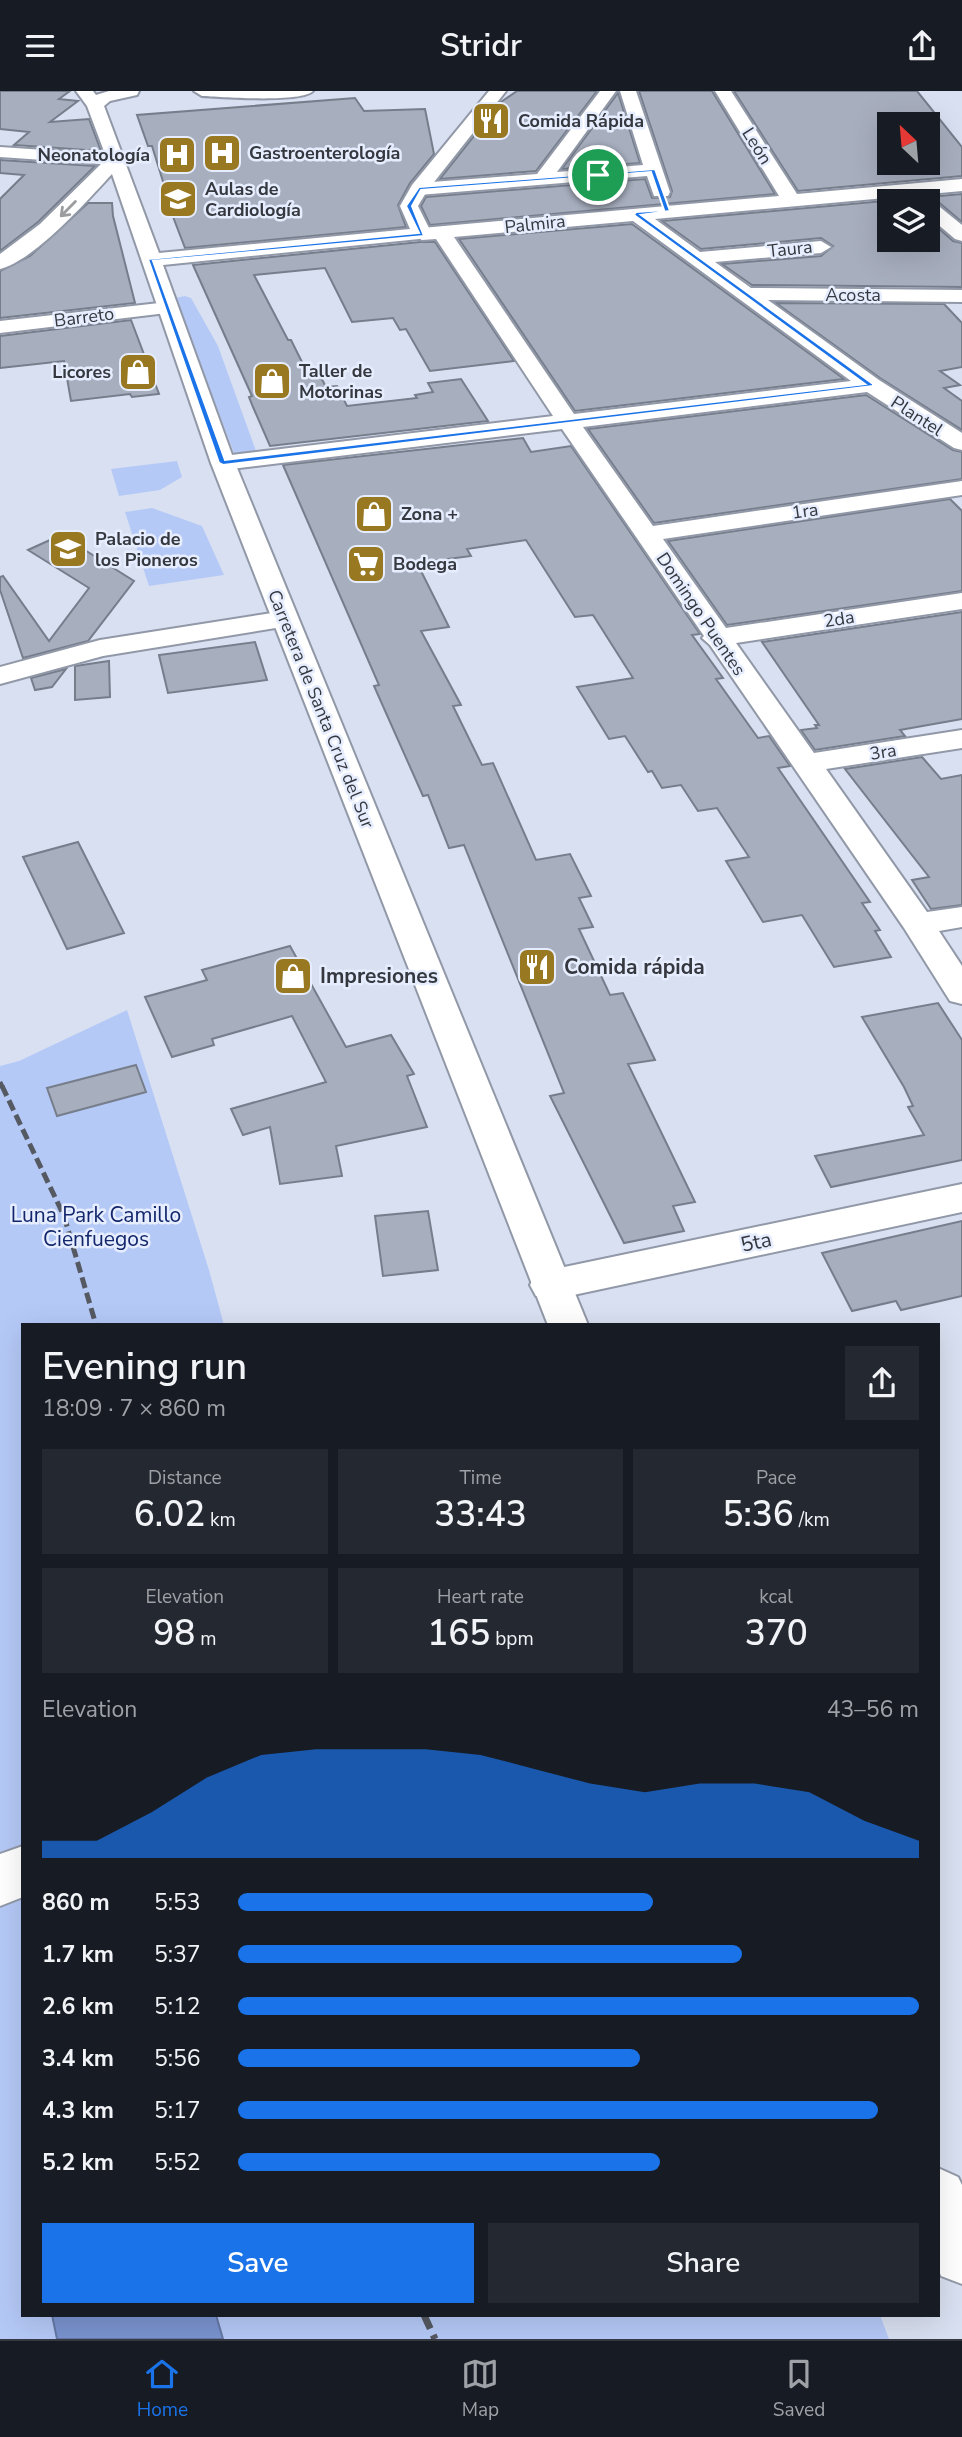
<!DOCTYPE html>
<html lang="en">
<head>
<meta charset="utf-8">
<style>
	:root { --surface:#171b24; --page:#242831; --text:#f1f3f6; --muted:#9ea1a6; --line:#363941; --accent:#1a73e8 }
	body { margin:0; font-family:"Nunito Sans",sans-serif; background:var(--page); color:var(--text); height:100vh; display:flex; flex-direction:column; font-size:26px; white-space:nowrap }
	* { box-sizing:border-box; margin:0 }
	p { font-size:23px; color:var(--muted) }
	.icon { flex:none; width:38px; height:38px; fill:none; stroke:currentColor; stroke-width:2; stroke-linecap:round; stroke-linejoin:round }
	.map { position:relative; flex:1; overflow:hidden }
	.drawer { position:absolute; left:21px; top:1232px; width:919px; height:994px; display:flex; flex-direction:column; background:var(--surface); border-radius:0px; box-shadow:0 7px 28px #0002 }
	.drawer>* { flex:none }
	.needle { width:46px; rotate:334deg }
	.fabs { position:absolute; left:877px; top:21px; display:grid; gap:14px }
	.fabs a { display:grid; place-items:center; width:63px; height:63px; border-radius:0px; background:var(--surface); box-shadow:0 7px 28px #0002; font-size:35px }
	.pin { position:absolute; display:grid; place-items:center; width:60px; height:60px; color:#fff; margin:-30px; border:4px solid #fff; border-radius:50%; box-shadow:0 2px 7px #0007 }
	.round { display:grid; place-items:center; flex:none; width:74px; height:74px; border-radius:0px; background:var(--page) }
	.summary { display:flex; align-items:center; justify-content:space-between; height:119px; padding:0 21px }
	h1 { font-size:38px; font-weight:600; line-height:52px }
	.stats { display:grid; grid-template-columns:repeat(3,1fr); gap:10px; height:119px; padding:7px 21px }
	.stats div { display:grid; align-content:center; border-radius:0px; background:var(--page); text-align:center }
	.stats b { font-size:35px; font-weight:600 }
	.stats small { font-size:19px; font-weight:400 }
	.stats p { font-size:19px }
	.chart { height:196px; padding:14px 21px }
	.chart p { display:flex; justify-content:space-between }
	.chart svg { width:100%; height:126px; margin-top:7px; fill:var(--accent); opacity:.7 }
	.button { display:flex; gap:14px; margin-top:auto; padding:14px 21px }
	.button a { flex:1; height:80px; border-radius:0px; background:var(--accent); color:#fff; font-size:28px; font-weight:600; line-height:80px; text-align:center }
	.button a+a { background:var(--page); color:var(--text) }
	ul { padding:0 21px; list-style:none; font-size:23px }
	li { display:grid; grid-template-columns:112px 84px 1fr; align-items:center; height:52px }
	li i { height:18px; border-radius:9px; background:var(--accent) }
	header { display:flex; justify-content:space-between; align-items:center; height:91px; padding:0 21px; background:var(--surface); font-size:32px; font-weight:600 }
	.tab-bar { display:flex; justify-content:space-around; align-items:center; height:98px; border-top:2px solid var(--line); background:var(--surface); font-size:19px; color:var(--muted) }
	.tab-bar a { display:grid; justify-items:center; gap:4px }
	.tab-bar .on { color:var(--accent) }
	.map>svg:first-child { display:block }
</style>
</head>
<body>
<header><svg class="icon" aria-label="menu" viewBox="0 0 24 24"><path d="M4 6h16M4 12h16M4 18h16"/></svg>Stridr<svg class="icon" aria-label="share" viewBox="0 0 24 24"><path d="M12 15V3M7 8l5-5 5 5M5 13v7h14v-7"/></svg></header>
<div class="map">
<svg width="962" height="2248" viewBox="0 0 962 2248">
	<rect width="100%" height="100%" fill="#d9e0f1"/>
	<g fill="#b5c9f7">
		<polygon points="185,205 191,207 218,255 256,360 234,362 175,207"/>
		<polygon points="177,370 182,386 160,399 119,405 111,378"/>
		<polygon points="152,417 202,435 224,484 149,495 125,421"/>
		<polygon points="127,919 209,1179 224,1234 23,1234 23,2224 880,2224 889,2248 0,2248 0,975 19,970"/>
	</g>
	<polygon fill="#7a93cf" stroke="#6578a4" stroke-width="2" points="52,2224 216,2224 223,2248 57,2248"/>
	<g fill="#a7aebe" stroke="#767d8b" stroke-width="2" fill-rule="evenodd">
		<polygon points="0,0 70,0 59,8 78,10 50,31 89,28 101,60 14,54 29,41 0,38"/>
		<polygon points="517,0 597,0 536,80 440,88 501,11"/>
		<polygon points="639,0 712,0 775,103 430,134 421,115 426,106 645,88 652,107 670,106 672,100"/>
		<path d="M734,0H917L962,56V85L798,100ZM889,33H928V72H889Z"/>
		<polygon points="618,2 640,72 562,78"/>
		<polygon points="355,7 364,20 425,18 434,63 410,92 398,114 406,136 185,157 167,110 169,110 152,55 148,55 137,24"/>
		<polygon points="0,69 95,75 38,131 0,160 0,108 24,84 0,82"/>
		<polygon points="962,103 962,131 937,110 929,107 925,110 889,110 889,149 928,149 928,128 953,150 962,152 962,196 752,194 722,173 821,165 833,155 821,147 701,158 662,130"/>
		<polygon points="88,112 112,112 113,125 135,212 0,227 0,180 30,165"/>
		<polygon points="632,133 844,288 575,320 459,148"/>
		<polygon points="420,151 435,151 514,270 430,280 406,238 400,239 393,227 352,231 325,177 254,184 288,249 291,249 306,279 316,277 326,296 337,295 347,315 417,307 415,304 433,301 428,292 461,288 488,330 270,355 253,316 249,306 252,305 193,174"/>
		<polygon points="776,212 944,213 962,232 962,276 940,280 960,294 944,297 962,310 962,339 880,287"/>
		<polygon points="131,229 159,303 132,306 130,303 71,310 64,270 0,277 0,245"/>
		<polygon points="866,304 953,359 962,361 962,388 654,432 588,338"/>
		<polygon points="523,347 531,361 571,355 700,543 692,544 723,587 716,588 758,647 769,645 790,675 778,677 870,811 862,812 880,839 875,840 891,866 834,876 802,824 763,831 726,770 749,766 717,717 698,720 681,694 662,697 652,680 648,681 625,645 609,648 577,596 633,587 593,524 575,526 526,449 467,458 471,465 417,472 449,536 421,540 461,614 453,615 482,674 493,672 536,769 570,763 591,805 579,807 593,836 579,838 610,904 623,902 655,969 628,973 695,1111 673,1115 684,1140 624,1152 550,1005 564,1002 464,754 449,757 428,704 423,705 374,595 379,594 283,374"/>
		<polygon points="950,408 962,420 962,500 727,534 668,450"/>
		<polygon points="61,444 134,490 88,550 23,567 0,499 0,486 3,485 49,550 89,497 28,459"/>
		<polygon points="962,521 962,628 900,639 905,645 815,659 801,639 817,637 815,634 819,634 762,551"/>
		<polygon points="255,551 267,589 168,602 159,564"/>
		<polygon points="109,570 110,606 75,609 75,575"/>
		<polygon points="66,578 52,596 35,599 31,587"/>
		<polygon points="922,666 941,688 962,684 962,814 931,818 912,789 929,786 845,678"/>
		<polygon points="78,751 124,842 67,858 23,766"/>
		<polygon points="290,855 346,956 391,944 414,983 407,985 427,1036 336,1055 342,1085 280,1093 270,1036 243,1044 231,1018 326,991 292,925 212,948 214,954 172,966 145,906 207,889 202,879"/>
		<polygon points="938,912 962,949 962,1069 831,1096 815,1065 924,1044 908,1016 913,1015 904,996 862,926"/>
		<polygon points="136,974 146,1001 57,1025 47,997"/>
		<polygon points="428,1120 438,1179 383,1185 375,1125"/>
		<polygon points="962,1130 962,1205 901,1219 896,1210 852,1220 822,1162"/>
	</g>
	<g fill="none" stroke-linecap="round" stroke-linejoin="round">
		<defs>
			<g id="street">
				<polygon points="600,0 616,0 557,81 643,74 620,0 636,0 670,101 668,105 654,105 647,85 419,104 410,98 419,92 537,83"/>
				<path d="M715,0H731L797,103L962,88V100L655,128L700,161L821,150L831,156L821,162L715,171L751,197L962,199V211L768,209L879,289L962,342V359L954,357L867,301L583,336L653,435L962,390V404L663,448L726,537L962,502V518L736,552L814,662L962,639V657L826,678L927,821L962,816V836L939,840L962,875V913L950,910L904,837L710,554L702,547L704,545L562,338L223,379L215,377L211,372L215,367L223,365L553,325L436,148L422,149L412,143L422,137L779,105ZM633,130L851,290L574,323L454,146Z"/>
				<polygon points="928,110 935,112 962,134 962,150 955,148 928,125"/>
				<polygon points="168,211 175,213 178,217 175,221 0,242 0,230"/>
				<polygon points="285,520 294,522 298,528 294,534 103,565 0,593 0,576 100,549"/>
				<polygon points="962,1093 962,1121 550,1209 536,1205 530,1194 536,1183 550,1179"/>
				<polygon points="23,1755 23,1806 0,1815 0,1763"/>
			</g>
			<g id="secondary">
				<path d="M76,0H93L96,4L109,0H139L137,4L110,10L104,15L159,162L410,138L400,115L412,94L489,0H506L427,100L418,115L432,143L429,147L163,174L235,372L588,1234H548L211,372L112,83C87,110 35,169 0,178V163L40,133L101,73L0,66V56L105,63L87,15Z"/>
				<path d="M194,0H313C302,12 222,6 202,5Z"/>
				<polygon points="938,2077 958,2086 962,2094 962,2193 941,2185 938,2177"/>
			</g>
		</defs>
		<use href="#street" stroke="#9198a7" stroke-width="4"/>
		<use href="#secondary" stroke="#9198a7" stroke-width="4"/>
		<use href="#street" fill="#fff" fill-rule="evenodd"/>
		<use href="#secondary" fill="#fff" fill-rule="evenodd"/>
		<polyline stroke="#555961" stroke-width="4.5" stroke-dasharray="9 4.5" stroke-linecap="butt" points="0,991 3,997"/>
		<polyline stroke="#555961" stroke-width="5" stroke-dasharray="11 5" stroke-linecap="butt" points="2,995 64,1125 96,1234"/>
		<polyline stroke="#555961" stroke-width="7" stroke-dasharray="15 7" stroke-linecap="butt" points="424,2224 435,2248"/>
	</g>
	<defs><path id="oneway-shaft" d="M-6 0H5M1.5-3L5.5 0L1.5 3" fill="none" stroke-width="1.6" stroke-linecap="round" stroke-linejoin="round" transform="scale(1.75)"/></defs>
	<use stroke="#9a9c9e" href="#oneway-shaft" transform="translate(68 118) rotate(135)"/>
	<path fill="#1a73e8" stroke="#fff" stroke-width="2" fill-rule="evenodd" d="M655,78L670,120L641,124L873,293V295L223,374L219,372L148,168L419,142L406,115L419,96ZM651,81L664,119L636,121L634,124L865,293L225,369L153,170L424,145L412,115L421,99Z"/>
	<defs>
		<symbol id="restaurant-square" viewBox="-11 -11 22 22"><rect x="-9" y="-9" width="18" height="18" rx="4" fill="#997822" stroke="#e6edfe"/><path d="M-5-6h1v4h1v-4h1v4h1v-4h1v5L-1.5 .5V6h-2V.5L-5-1ZM5-6V6H3V1.5H1.5Q1.5-4 5-6Z" fill="#fff"/></symbol>
		<symbol id="hospital-square" viewBox="-11 -11 22 22"><rect x="-9" y="-9" width="18" height="18" rx="4" fill="#997822" stroke="#e6edfe"/><path d="M-5-5h3v3.5h4V-5h3V5h-3V1.5h-4V5h-3Z" fill="#fff"/></symbol>
		<symbol id="university-square" viewBox="-11 -11 22 22"><rect x="-9" y="-9" width="18" height="18" rx="4" fill="#997822" stroke="#e6edfe"/><path d="M0-5L7-2L0 1L-7-2ZM-4 1L0 2.5L4 1V4Q0 6-4 4Z" fill="#fff"/></symbol>
		<symbol id="shop-square" viewBox="-11 -11 22 22"><rect x="-9" y="-9" width="18" height="18" rx="4" fill="#997822" stroke="#e6edfe"/><path d="M-5-2.5h2.3a2.7 3.5 0 0 1 5.4 0H5L5.5 6h-11ZM-1.5-2.5h3a1.5 2.3 0 0 0-3 0Z" fill="#fff"/></symbol>
		<symbol id="school-square" viewBox="-11 -11 22 22"><rect x="-9" y="-9" width="18" height="18" rx="4" fill="#997822" stroke="#e6edfe"/><path d="M0-5L7-2L0 1L-7-2ZM-4 1L0 2.5L4 1V4Q0 6-4 4Z" fill="#fff"/></symbol>
		<symbol id="supermarket-square" viewBox="-11 -11 22 22"><rect x="-9" y="-9" width="18" height="18" rx="4" fill="#997822" stroke="#e6edfe"/><path d="M-6-5.5h2.5l.6 2H6L4.5 2H-2.5L-4.4-4H-6ZM-1.5 3.2a1.3 1.3 0 1 0 .1 0ZM3 3.2a1.3 1.3 0 1 0 .1 0Z" fill="#fff"/></symbol>
	</defs>
	<g fill-rule="evenodd">
		<use href="#restaurant-square" x="469" y="8" width="44" height="44"/>
		<use href="#hospital-square" x="200" y="40" width="44" height="44"/>
		<use href="#hospital-square" x="155" y="42" width="44" height="44"/>
		<use href="#university-square" x="156" y="86" width="44" height="44"/>
		<use href="#shop-square" x="116" y="259" width="44" height="44"/>
		<use href="#shop-square" x="250" y="268" width="44" height="44"/>
		<use href="#shop-square" x="352" y="401" width="44" height="44"/>
		<use href="#school-square" x="46" y="436" width="44" height="44"/>
		<use href="#supermarket-square" x="344" y="451" width="44" height="44"/>
		<use href="#restaurant-square" x="515" y="854" width="44" height="44"/>
		<use href="#shop-square" x="271" y="863" width="44" height="44"/>
	</g>
	<g text-anchor="middle" dominant-baseline="central" stroke-width="5" stroke-linejoin="round" paint-order="stroke">
		<g font-size="18" font-weight="bold" fill="#35383e" stroke="#e6edfe" text-anchor="start">
			<text x="518" y="30">Comida Rápida</text>
			<text x="249" y="62">Gastroenterología</text>
			<text x="150" y="64" text-anchor="end">Neonatología</text>
			<text x="205" y="98">Aulas de<tspan x="205" dy="21">Cardiología</tspan></text>
			<text x="299" y="280">Taller de<tspan x="299" dy="21">Motorinas</tspan></text>
			<text x="111" y="281" text-anchor="end">Licores</text>
			<text x="401" y="423">Zona +</text>
			<text x="95" y="448">Palacio de<tspan x="95" dy="21">los Pioneros</tspan></text>
			<text x="393" y="473">Bodega</text>
		</g>
		<g font-size="18" fill="#35383e" stroke="#e6edfe">
			<text transform="translate(757 55) rotate(58)">León</text>
			<text transform="translate(535 133) rotate(-6)">Palmira</text>
			<text transform="translate(790 158) rotate(-6)">Taura</text>
			<text x="853" y="204">Acosta</text>
			<text transform="translate(84 226) rotate(-7)">Barreto</text>
			<text transform="translate(917 325) rotate(33)">Plantel</text>
			<text transform="translate(805 420) rotate(-8)">1ra</text>
			<text transform="translate(701 523) rotate(56)">Domingo Puentes</text>
			<text transform="translate(839 528) rotate(-9)">2da</text>
			<text transform="translate(321 618) rotate(68)">Carretera de Santa Cruz del Sur</text>
			<text transform="translate(883 661) rotate(-9)">3ra</text>
		</g>
		<g font-size="21" font-weight="bold" fill="#35383e" stroke="#e6edfe" text-anchor="start">
			<text x="564" y="876">Comida rápida</text>
			<text x="320" y="885">Impresiones</text>
		</g>
		<g font-size="21" fill="#12266c" stroke="#e6edfe">
			<text x="96" y="1124">Luna Park Camillo<tspan x="96" dy="24">Cienfuegos</tspan></text>
		</g>
		<g font-size="21" fill="#35383e" stroke="#e6edfe">
			<text transform="translate(756 1151) rotate(-12)">5ta</text>
		</g>
	</g>
</svg>
<div class="fabs">
<a><svg class="needle" viewBox="-14 -14 28 28"><path d="M0-13l5 13h-10z" fill="#e53935"/><path d="M0 13l5-13h-10z" fill="#9ea1a6"/></svg></a>
<a><svg class="icon" aria-label="layers" viewBox="0 0 24 24"><path d="M12 4l9 5-9 5-9-5zM3 14l9 5 9-5"/></svg></a>
</div>
<div class="pin" style="left:598px;top:84px;background:#1e9e55"><svg class="icon" aria-label="arrive" viewBox="0 0 24 24"><path d="M6 21V4h12l-3 4 3 4H6"/></svg></div>
<section class="drawer">
<div class="summary"><div><h1>Evening run</h1><p>18:09 · 7 × 860 m</p></div><a class="round"><svg class="icon" aria-label="share" viewBox="0 0 24 24"><path d="M12 15V3M7 8l5-5 5 5M5 13v7h14v-7"/></svg></a></div>
<div class="stats">
<div><p>Distance</p><b>6.02<small> km</small></b></div>
<div><p>Time</p><b>33:43</b></div>
<div><p>Pace</p><b>5:36<small> /km</small></b></div>
</div>
<div class="stats">
<div><p>Elevation</p><b>98<small> m</small></b></div>
<div><p>Heart rate</p><b>165<small> bpm</small></b></div>
<div><p>kcal</p><b>370</b></div>
</div>
<div class="chart"><p><span>Elevation</span>43–56 m</p>
<svg viewBox="0 0 160 44" preserveAspectRatio="none"><path d="M0 44V38L10 38L20 28L30 16L40 8L50 6L60 6L70 6L80 8L90 13L100 18L110 21L120 18L130 18L140 21L150 31L160 38V44z"/></svg>
</div>
<ul>
<li><b>860 m</b>5:53<i style="width:61%"></i></li>
<li><b>1.7 km</b>5:37<i style="width:74%"></i></li>
<li><b>2.6 km</b>5:12<i style="width:100%"></i></li>
<li><b>3.4 km</b>5:56<i style="width:59%"></i></li>
<li><b>4.3 km</b>5:17<i style="width:94%"></i></li>
<li><b>5.2 km</b>5:52<i style="width:62%"></i></li>
</ul>
<div class="button"><a>Save</a><a>Share</a></div>
</section>
</div>
<nav class="tab-bar">
<a class="on"><svg class="icon" aria-label="home" viewBox="0 0 24 24"><path d="M3 11l9-7 9 7M6 9v11h12V9"/></svg>Home</a>
<a><svg class="icon" aria-label="map" viewBox="0 0 24 24"><path d="M3 6l6-2 6 2 6-2v14l-6 2-6-2-6 2zM9 4v14M15 6v14"/></svg>Map</a>
<a><svg class="icon" aria-label="saved" viewBox="0 0 24 24"><path d="M7 4h10v16l-5-4-5 4z"/></svg>Saved</a>
</nav>
</body>
</html>
